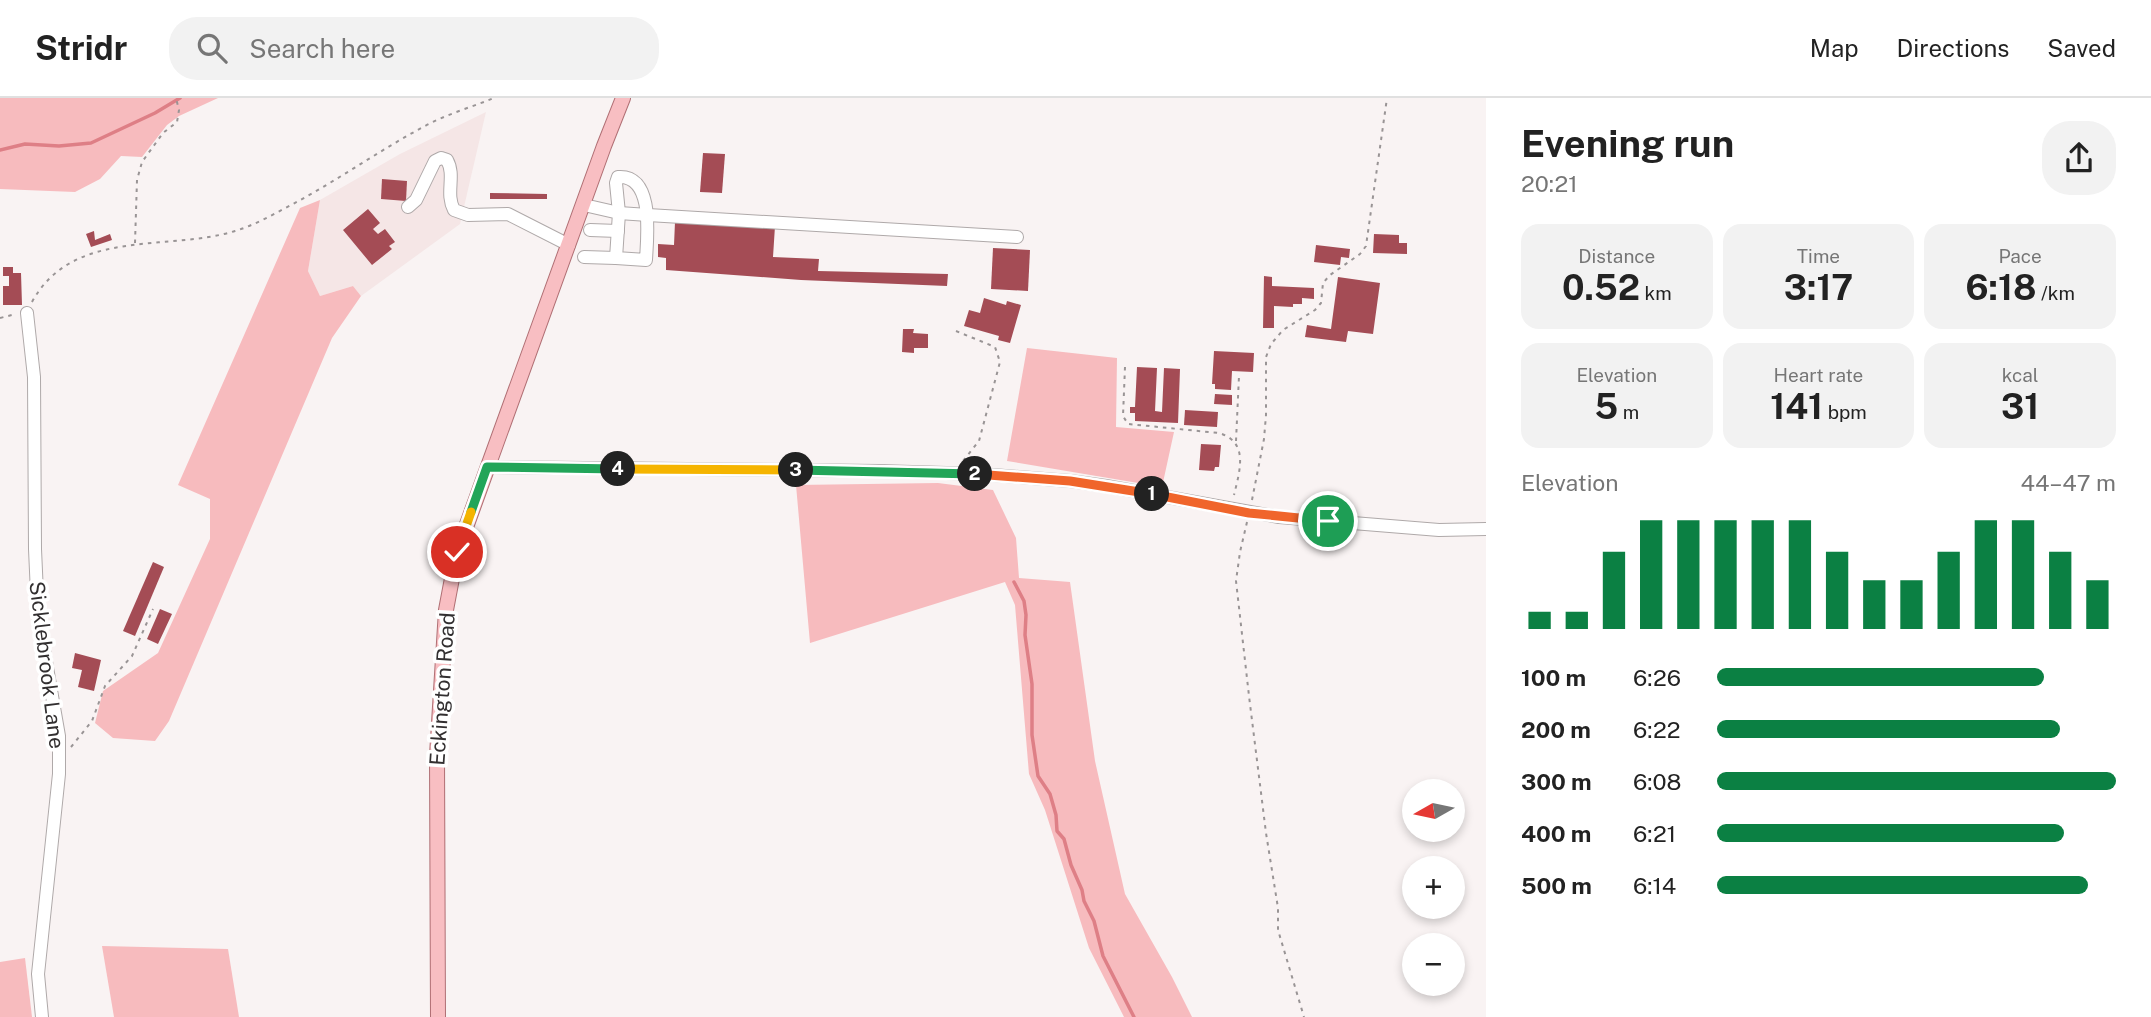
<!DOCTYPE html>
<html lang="en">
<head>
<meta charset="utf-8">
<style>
	:root { --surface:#fff; --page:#f2f2f2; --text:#222; --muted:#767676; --line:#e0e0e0; --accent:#0b8043 }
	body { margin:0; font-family:"Public Sans",sans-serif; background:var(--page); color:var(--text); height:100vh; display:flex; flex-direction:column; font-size:26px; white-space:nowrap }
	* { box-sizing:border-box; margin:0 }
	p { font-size:23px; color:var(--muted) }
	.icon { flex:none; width:38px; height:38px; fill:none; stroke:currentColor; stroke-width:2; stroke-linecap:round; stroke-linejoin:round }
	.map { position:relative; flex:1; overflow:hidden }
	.details { display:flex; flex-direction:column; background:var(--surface); width:665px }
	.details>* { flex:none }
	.needle { width:46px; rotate:261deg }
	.controls { position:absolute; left:1402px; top:681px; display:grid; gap:14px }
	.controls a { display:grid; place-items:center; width:63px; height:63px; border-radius:50%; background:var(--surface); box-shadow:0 4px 10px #0003; font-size:35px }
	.pin { position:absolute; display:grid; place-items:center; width:60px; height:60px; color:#fff; margin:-30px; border:4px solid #fff; border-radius:50%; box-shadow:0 2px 7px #0007 }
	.km { position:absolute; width:35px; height:35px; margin:-18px; border-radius:50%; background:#222; color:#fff; font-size:19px; line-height:35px; text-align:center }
	.round { display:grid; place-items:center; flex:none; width:74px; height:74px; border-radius:28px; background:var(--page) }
	.summary { display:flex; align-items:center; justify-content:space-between; height:119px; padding:0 35px }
	h1 { font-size:38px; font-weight:700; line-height:52px }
	.stats { display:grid; grid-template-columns:repeat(3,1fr); gap:10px; height:119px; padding:7px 35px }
	.stats div { display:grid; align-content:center; border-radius:18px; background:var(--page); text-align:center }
	.stats b { font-size:35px; font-weight:700 }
	.stats small { font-size:19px; font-weight:400 }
	.stats p { font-size:19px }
	.chart { height:196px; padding:14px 35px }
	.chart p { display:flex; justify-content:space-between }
	.chart svg { width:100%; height:126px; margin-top:7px; stroke:var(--accent); stroke-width:6 }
	ul { padding:0 35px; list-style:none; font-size:23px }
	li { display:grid; grid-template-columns:112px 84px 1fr; align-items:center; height:52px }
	li i { height:18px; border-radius:9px; background:var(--accent) }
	header { display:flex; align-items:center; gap:42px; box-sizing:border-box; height:98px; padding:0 35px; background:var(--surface); border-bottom:2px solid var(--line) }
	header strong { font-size:33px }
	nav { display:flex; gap:38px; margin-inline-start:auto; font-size:24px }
	.search { width:490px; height:63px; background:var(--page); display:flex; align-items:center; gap:18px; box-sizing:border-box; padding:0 24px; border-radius:28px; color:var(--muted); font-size:26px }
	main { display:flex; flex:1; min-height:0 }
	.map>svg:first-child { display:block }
</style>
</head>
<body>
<header>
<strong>Stridr</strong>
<div class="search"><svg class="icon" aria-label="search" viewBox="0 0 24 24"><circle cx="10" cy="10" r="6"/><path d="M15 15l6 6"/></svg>Search here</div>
<nav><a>Map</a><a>Directions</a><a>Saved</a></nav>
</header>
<main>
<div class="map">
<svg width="1486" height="919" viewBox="0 0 1486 919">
	<rect width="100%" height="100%" fill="#f9f3f3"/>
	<polygon fill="#f5e6e6" points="486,14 460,126 361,198 353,188 320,198 308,173 320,102 400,56"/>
	<g fill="#f7bbbe">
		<polygon points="0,0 218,0 179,18 167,27 142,59 121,58 100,81 75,94 0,91"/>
		<polygon points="320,102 308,173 320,198 353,188 361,198 332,240 169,623 155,643 113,640 95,625 103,593 158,555 210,441 210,401 178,387 300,110"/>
		<polygon points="1027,250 1117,260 1116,329 1174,334 1162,389 1007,363"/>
		<polygon points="938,385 993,392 1016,440 1019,480 1070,484 1095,663 1125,796 1172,879 1192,919 1124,919 1089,850 1045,712 1029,676 1015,507 1005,484 810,545 796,387"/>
		<polygon points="102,848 228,851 239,919 114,919"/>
		<polygon points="25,860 32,919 0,919 0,864"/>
	</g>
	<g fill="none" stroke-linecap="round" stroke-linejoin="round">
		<g stroke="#de7f86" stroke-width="3.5">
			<polyline points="0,52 25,46 59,48 91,45 155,15 180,0"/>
			<polyline points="1014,484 1024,503 1026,517 1025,537 1032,586 1032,637 1038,678 1050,696 1056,717 1057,733 1064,741 1071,767 1082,792 1084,803 1094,823 1103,858 1134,919"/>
		</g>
	</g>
	<g fill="#a44c55">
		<polygon points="703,55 725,56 722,95 700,94"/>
		<polygon points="382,81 407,83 406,103 381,101"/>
		<polygon points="490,95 547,96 547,101 490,101"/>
		<polygon points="368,111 380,125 373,131 378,136 385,131 395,144 389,148 392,151 372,167 343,132"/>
		<polygon points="675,124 775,128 773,159 819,161 818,173 948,176 947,188 801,182 666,172 666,160 658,159 658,146 674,147"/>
		<polygon points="94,133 95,142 110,136 112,142 91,149 86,136"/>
		<polygon points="1374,136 1399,137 1399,145 1407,145 1407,156 1373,155"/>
		<polygon points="1316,147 1350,151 1349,160 1341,159 1340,167 1314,164"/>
		<polygon points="993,150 1030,152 1028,193 991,191"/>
		<polygon points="3,169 13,169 13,175 21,175 22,207 3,207 3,188 9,188 9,178 3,178"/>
		<polygon points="1264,178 1272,179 1272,188 1314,190 1314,201 1302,200 1302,206 1293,206 1293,209 1274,208 1274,230 1263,230"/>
		<polygon points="1338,179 1380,185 1373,236 1348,233 1346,244 1305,239 1307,227 1331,231"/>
		<polygon points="984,200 1006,207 1007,203 1021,207 1010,245 998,242 999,238 964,228 969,212 980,215"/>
		<polygon points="903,231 914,231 913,235 928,236 928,250 914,250 914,255 902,254"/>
		<polygon points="1214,253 1254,255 1253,274 1232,273 1231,292 1215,291 1215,286 1212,286"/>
		<polygon points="1137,269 1157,270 1155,313 1162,314 1164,270 1180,271 1178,325 1135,323 1135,315 1130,315 1130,309 1135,309"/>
		<polygon points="1215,296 1232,297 1232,307 1214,306"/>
		<polygon points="1185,312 1218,314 1217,329 1184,327"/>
		<polygon points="1201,346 1221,347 1219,369 1215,369 1214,373 1199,372"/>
		<polygon points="153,464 164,469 135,538 123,533"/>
		<polygon points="160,511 172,516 158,546 147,541"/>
		<polygon points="75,555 101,562 94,593 78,589 82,572 72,570"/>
	</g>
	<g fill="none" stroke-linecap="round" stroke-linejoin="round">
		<defs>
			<g id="minor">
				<path d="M618,79C655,76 647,140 646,162L616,160L619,115L616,85Z"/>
				<polyline points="584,107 619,115 648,117 1017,139"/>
				<path d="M408,109L416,102L435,63L441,60L447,62C456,78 445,95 454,112L468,117L508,116L569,147"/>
				<polyline points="590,132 618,133"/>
				<polyline points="584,159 616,160"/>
				<polyline points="27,215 34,279 35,451 38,518 59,638 59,676 38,876 42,919"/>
				<polyline points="487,369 879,373 980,376 1070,383 1106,388 1279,419 1439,432 1486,431"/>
			</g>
			<polyline id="major" points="438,919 437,657 446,512 457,454 604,48 623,0"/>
		</defs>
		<use href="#minor" stroke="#afa9a9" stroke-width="14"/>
		<use href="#major" stroke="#b06f74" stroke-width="16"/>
		<g stroke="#999495" stroke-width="2" stroke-dasharray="3.5 5" stroke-linecap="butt">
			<polyline points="135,145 137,82 142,64 163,35 177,24 179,12 176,0"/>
			<path d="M32,204C73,129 168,154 235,133C255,127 274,116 293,106C338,82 380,52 425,28C447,16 472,9 494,0"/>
			<polyline points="0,220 16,216"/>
			<polyline points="956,233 995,249 1000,264 979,343 963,363"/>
			<path d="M1125,269L1123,318L1128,326L1219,335C1249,344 1240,372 1234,397"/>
			<polyline points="1236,343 1239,278"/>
			<polyline points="1252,402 1264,341 1266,317 1266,259 1271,246 1283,232 1315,212 1321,205 1323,185 1330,177 1360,156 1366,148 1387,0"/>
			<polyline points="1247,424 1240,454 1236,483 1249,598 1266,735 1278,810 1278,832 1304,919"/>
			<polyline points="71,649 92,623 105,588 132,558 153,511"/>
		</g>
		<use href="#minor" stroke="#fff" stroke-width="12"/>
		<use href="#major" stroke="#f8bec2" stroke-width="14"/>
	</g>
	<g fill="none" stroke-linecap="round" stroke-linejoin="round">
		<defs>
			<polyline id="split-1" points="1152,396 1249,415 1328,423"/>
			<polyline id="split-2" points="975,376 1070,383 1152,396"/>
			<polyline id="split-3" points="796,372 975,376"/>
			<polyline id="split-4" points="618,371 796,372"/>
			<polyline id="split-5" points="471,414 487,369 618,371"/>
			<polyline id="split-6" points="457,454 471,414"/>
		</defs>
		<use href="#split-1" stroke="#fff" stroke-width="14"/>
		<use href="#split-2" stroke="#fff" stroke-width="14"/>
		<use href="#split-3" stroke="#fff" stroke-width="14"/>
		<use href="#split-4" stroke="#fff" stroke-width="14"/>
		<use href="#split-5" stroke="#fff" stroke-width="14"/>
		<use href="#split-6" stroke="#fff" stroke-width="14"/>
		<use href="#split-1" stroke="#f0652b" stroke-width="9"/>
		<use href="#split-2" stroke="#f0652b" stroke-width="9"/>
		<use href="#split-3" stroke="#22a559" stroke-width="9"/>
		<use href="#split-4" stroke="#f5b400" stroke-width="9"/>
		<use href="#split-5" stroke="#22a559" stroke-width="9"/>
		<use href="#split-6" stroke="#f5b400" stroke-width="9"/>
	</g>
	<g text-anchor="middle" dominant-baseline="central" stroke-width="7" stroke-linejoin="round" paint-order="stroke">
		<g font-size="21" fill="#322f30" stroke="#fff">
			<text transform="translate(47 567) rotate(83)">Sicklebrook Lane</text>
			<text transform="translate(442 591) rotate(-86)">Eckington Road</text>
		</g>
	</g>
</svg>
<div class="controls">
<a><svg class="needle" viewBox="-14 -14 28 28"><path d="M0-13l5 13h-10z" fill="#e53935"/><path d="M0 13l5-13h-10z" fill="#767676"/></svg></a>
<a>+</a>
<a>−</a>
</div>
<div class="pin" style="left:1328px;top:423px;background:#1e9e55"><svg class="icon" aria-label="arrive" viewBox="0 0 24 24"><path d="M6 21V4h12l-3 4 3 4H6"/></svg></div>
<div class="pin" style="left:457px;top:454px;background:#d93025"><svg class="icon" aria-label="check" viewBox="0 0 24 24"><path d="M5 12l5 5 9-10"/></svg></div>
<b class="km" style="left:1152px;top:396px">1</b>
<b class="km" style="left:975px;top:376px">2</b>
<b class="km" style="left:796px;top:372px">3</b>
<b class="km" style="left:618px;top:371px">4</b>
</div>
<section class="details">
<div class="summary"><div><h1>Evening run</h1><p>20:21</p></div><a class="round"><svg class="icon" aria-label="share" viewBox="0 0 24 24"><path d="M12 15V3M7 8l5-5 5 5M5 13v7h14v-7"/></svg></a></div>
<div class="stats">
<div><p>Distance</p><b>0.52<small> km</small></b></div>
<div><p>Time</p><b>3:17</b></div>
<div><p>Pace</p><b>6:18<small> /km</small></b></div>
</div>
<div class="stats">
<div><p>Elevation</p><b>5<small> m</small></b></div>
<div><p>Heart rate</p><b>141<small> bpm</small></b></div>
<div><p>kcal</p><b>31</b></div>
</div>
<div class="chart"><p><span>Elevation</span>44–47 m</p>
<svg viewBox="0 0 160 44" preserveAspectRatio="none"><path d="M5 44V38M15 44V38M25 44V17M35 44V6M45 44V6M55 44V6M65 44V6M75 44V6M85 44V17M95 44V27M105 44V27M115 44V17M125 44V6M135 44V6M145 44V17M155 44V27"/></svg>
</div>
<ul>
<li><b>100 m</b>6:26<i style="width:82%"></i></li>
<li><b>200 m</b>6:22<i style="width:86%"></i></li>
<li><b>300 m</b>6:08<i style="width:100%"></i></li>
<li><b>400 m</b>6:21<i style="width:87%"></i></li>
<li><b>500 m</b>6:14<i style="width:93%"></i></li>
</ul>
</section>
</main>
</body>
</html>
